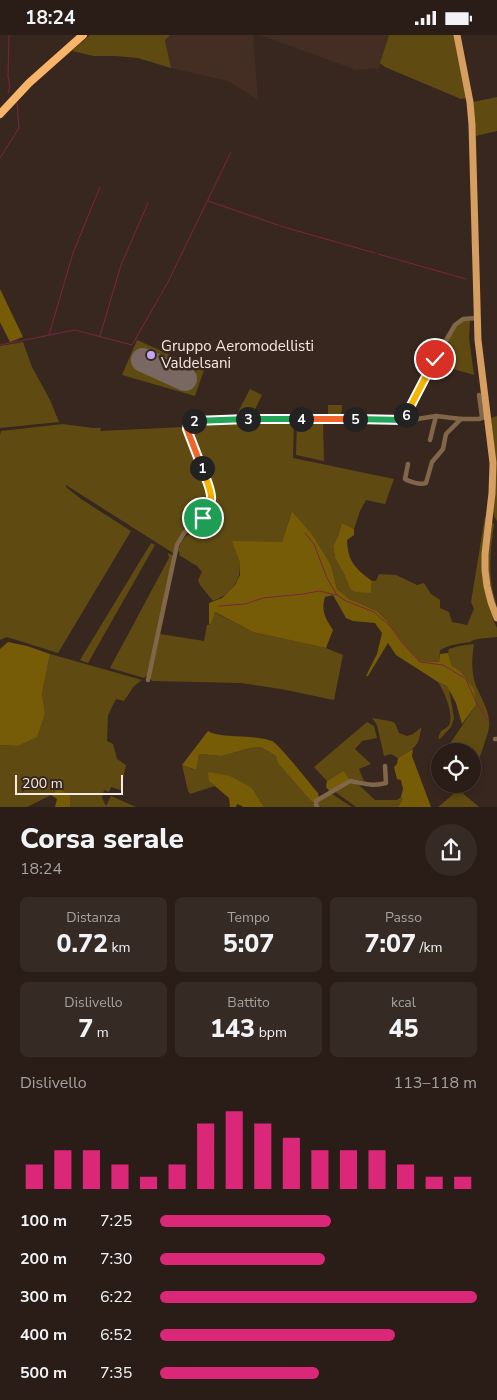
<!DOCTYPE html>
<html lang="it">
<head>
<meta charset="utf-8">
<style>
	:root { --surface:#2a1d17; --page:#362a24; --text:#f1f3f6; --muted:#a5a2a1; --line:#463b36; --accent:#db2777 }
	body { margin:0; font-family:"Nunito Sans",sans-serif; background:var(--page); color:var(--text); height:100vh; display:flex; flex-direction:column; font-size:19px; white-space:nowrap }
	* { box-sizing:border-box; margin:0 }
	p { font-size:16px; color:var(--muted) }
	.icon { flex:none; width:28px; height:28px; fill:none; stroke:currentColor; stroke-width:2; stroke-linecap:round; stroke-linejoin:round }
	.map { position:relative; height:772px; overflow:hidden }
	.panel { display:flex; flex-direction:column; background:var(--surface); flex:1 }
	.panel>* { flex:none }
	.tools { position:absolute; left:431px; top:708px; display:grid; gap:10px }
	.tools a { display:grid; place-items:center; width:50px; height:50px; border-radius:50%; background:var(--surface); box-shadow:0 2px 8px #0003,0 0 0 1px var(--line); font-size:25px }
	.scale { position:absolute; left:15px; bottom:12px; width:108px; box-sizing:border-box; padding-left:5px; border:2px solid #f5e9e4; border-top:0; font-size:14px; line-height:18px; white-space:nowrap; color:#f5e9e4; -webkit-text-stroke:4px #38271f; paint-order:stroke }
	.pin { position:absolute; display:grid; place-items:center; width:42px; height:42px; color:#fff; margin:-21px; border:2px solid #fff; border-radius:50%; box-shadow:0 1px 5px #0007 }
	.km { position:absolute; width:25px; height:25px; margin:-12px; border-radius:50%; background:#222; color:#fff; font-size:14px; line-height:25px; text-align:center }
	.round { display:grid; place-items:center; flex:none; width:52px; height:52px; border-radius:26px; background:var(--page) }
	.headline { display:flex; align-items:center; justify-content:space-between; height:85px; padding:0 20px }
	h1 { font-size:28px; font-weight:800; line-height:38px }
	.figures { display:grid; grid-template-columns:repeat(3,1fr); gap:8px; height:85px; padding:5px 20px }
	.figures div { display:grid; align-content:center; border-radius:8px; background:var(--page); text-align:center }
	.figures b { font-size:25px; font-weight:800 }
	.figures small { font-size:14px; font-weight:400 }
	.figures p { font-size:14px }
	.chart { height:140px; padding:10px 20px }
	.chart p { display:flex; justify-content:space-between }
	.chart svg { width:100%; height:90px; margin-top:5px; stroke:var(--accent); stroke-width:6 }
	ul { padding:0 20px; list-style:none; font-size:16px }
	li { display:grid; grid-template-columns:80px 60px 1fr; align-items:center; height:38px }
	li i { height:12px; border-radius:6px; background:var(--accent) }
	.status { display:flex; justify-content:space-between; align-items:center; height:35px; padding:0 25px; background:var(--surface); direction:ltr }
	.status svg { height:14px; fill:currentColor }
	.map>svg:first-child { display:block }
</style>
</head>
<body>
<div class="status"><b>18:24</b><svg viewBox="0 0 49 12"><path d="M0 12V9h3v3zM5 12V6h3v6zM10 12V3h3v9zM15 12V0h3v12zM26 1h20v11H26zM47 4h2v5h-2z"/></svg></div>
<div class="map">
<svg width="497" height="773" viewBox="0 0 497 773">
	<rect width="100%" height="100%" fill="#38271f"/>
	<g fill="#442d22">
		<polygon points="170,0 253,0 258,65 228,46 171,33 165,5"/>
		<polygon points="260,0 389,0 378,35 374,33 356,35"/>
	</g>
	<g fill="#5f4b11">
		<polygon points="90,0 170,0 165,5 171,33 138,23 116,21 94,21 72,16"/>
		<polygon points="389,0 455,0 467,63 461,64 385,32 380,28"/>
		<polygon points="497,62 497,96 476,101 473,67"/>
		<polygon points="462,286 470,286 469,303 474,340 450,333 450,331 440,327 448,312 445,310 455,292"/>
		<polygon points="137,305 204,335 195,361 122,340"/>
		<polygon points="23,307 32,332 50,365 59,387 0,393 0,311"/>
		<polygon points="250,354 262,360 252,381 239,383 237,379"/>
		<polygon points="328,370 342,370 341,382 328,382"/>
		<path d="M497,381V486C491,479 494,469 494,459C497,434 494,409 491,383Z"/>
		<path d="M249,385L294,386L293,423L394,444L385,469L366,465L360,476L354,494L342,488L338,501L333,511L335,523L345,541L350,554L371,558L372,546H376L379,539L396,540L417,550L424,548L431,559L440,565V573L449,577L452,587L467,590L474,574L471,567L485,481L487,485L483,519L493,584L497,593V602L477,604L471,606V607C459,608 450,610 440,615L439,627L420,626L406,611L387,586L377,576L349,564L337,554L331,530L312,499L292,476L282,507L240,527C240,531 240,536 239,540C236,552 224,562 213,566L200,550L198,545L202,537L197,531L179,520L180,518L178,516C183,499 196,494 207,482C210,479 212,475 215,472L214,464L189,398V393L191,389L195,388Z"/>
		<polygon points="323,386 324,426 296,420 297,387"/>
		<path d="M63,389L93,393H101L100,396L184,392L208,456L209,465L207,470L208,472C202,484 189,489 181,499C177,504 175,512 173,518L66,450V452L81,464L131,496L58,618L7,602L0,605V400L1,396Z"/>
		<path d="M492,487L494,489C491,511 488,535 493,557C495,565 497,569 497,577L489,545L487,524Z"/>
		<polygon points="151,508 155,510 88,628 80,625"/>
		<polygon points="168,518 172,520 173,524 147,640 144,643 110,633 169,523"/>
		<polygon points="214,577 253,597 326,613 343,620 334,665 281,654 241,648 152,646 150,643 160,599 204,606 207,590 211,589"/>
		<path d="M474,609C472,622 471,635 475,648C479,660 489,674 489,687C490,695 486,703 484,710C481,719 478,727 473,734L472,716H445L476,670L459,635L452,631L448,618L449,614L459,611Z"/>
		<polygon points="50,619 142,645 134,651 124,666 116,664 108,680 107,706 113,709 117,724 126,730 122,748 123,756 111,752 109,757 104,755 102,763 106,771 111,761 136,772 70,772 70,761 59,753 51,760 27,772 0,772 0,710 17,711 45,678 42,659"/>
		<path d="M438,647L447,651L449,654L454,683L451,692L440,704L438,703L441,696C444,694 449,692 450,688C453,677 444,656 438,647Z"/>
		<path d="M372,683L390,686L395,688L399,698L407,701L413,699L422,692C420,696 420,701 419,704C416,714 406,718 398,723L391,719L384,721L377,690Z"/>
		<polygon points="367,687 374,691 377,703 362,706 355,714 371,729 359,734 364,746 349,744 345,737 343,736 327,746 314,732"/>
		<polygon points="261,712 276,721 316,772 264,772 252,753 209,746 215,751 190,759 188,756 182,730 195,735 199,719 222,721 250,713"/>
		<polygon points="351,748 359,750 375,765 397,765 401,762 404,763 398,772 356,772 335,757"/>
		<polygon points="459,755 479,772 438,772 456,757"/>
		<polygon points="332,759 352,772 321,772 318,770 318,767"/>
	</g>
	<g fill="#765c07">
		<polygon points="0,254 23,302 10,307 0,287"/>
		<path d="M292,476L312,499L331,530L337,554L349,564L377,576L387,586L406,611L420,626L439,627L440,619L448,618L452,631L459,635L474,654L476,670L462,689L456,668L447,651L438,647L396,620L388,608L368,641H366L377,619L382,598L375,588L353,586L346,583L333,560L325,562C321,576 325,583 333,595L326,613L253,597L215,577L211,589H209V568L222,563L235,550L240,540V527L232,506L282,507Z"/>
		<path d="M342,488L354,494V500L347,505C348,527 355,533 372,546L371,558L356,557L350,554L345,541L335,523L333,511L338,501Z"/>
		<polygon points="8,607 27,611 50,619 42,659 45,678 37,702 17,711 0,710 0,614"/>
		<path d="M208,696C220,704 254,699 272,706C278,708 311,750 318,758L319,763L313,768L278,728L276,721L261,712L250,713L222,721L199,719L196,735L182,730Z"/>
		<polygon points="413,714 412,721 431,772 398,772 403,764 401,762 403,754 401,745 397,744 394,732 397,729 398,723"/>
		<polygon points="343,736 345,737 349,744 330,757 326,752 327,746"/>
		<polygon points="208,737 230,741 252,753 264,772 243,772 242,771 237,769 236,772 230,772 229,763 209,746"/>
		<polygon points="59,753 70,761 70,772 55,772 57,764 51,760"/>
	</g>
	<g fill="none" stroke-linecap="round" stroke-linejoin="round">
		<g stroke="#7b2541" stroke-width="1">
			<polyline points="8,58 10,51 8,42 9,0"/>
			<polyline points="0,123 19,93 17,67"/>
			<polyline points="208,166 278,190"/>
			<polyline points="280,191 375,218"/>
			<polyline points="378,219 466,244"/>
			<polyline points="49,300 73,218 100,152"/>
			<polyline points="100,301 121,230 148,168"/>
			<polyline points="0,310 75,295 132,310 168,247 231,117"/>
			<polyline points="305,498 314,509 327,543 337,560 346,566 374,577 390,591 403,609 420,627 443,630 466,644 477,669 489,687"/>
			<polyline points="219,571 245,569 263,563 303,559 319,556 337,560"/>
		</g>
		<polyline stroke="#786861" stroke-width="24" points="143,325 185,344"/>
		<g stroke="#816649" stroke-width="4.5">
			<polyline points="479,360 482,382"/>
			<polyline points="404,385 435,324 455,290 463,284 477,283"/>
			<polyline points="430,405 436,381"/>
			<path d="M408,429L405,444C410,447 420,450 426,448L432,427L443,414L446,399L461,384"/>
			<polyline points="148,645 177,510 184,498 208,477 212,465 206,444 188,398 188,389 193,386 255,383 279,385 375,383 398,385 411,385 436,381 461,384 479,384 488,381"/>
			<polyline points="495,704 497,704"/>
			<path d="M318,773L316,770V766L350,746C363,748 372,752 386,748L385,731"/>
		</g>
		<polyline stroke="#d69e61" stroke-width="7" points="457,0 470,67 472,90 478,305 493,428 492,458 485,519 485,535 487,551 491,567 497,583"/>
		<polyline stroke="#f8b569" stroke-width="8" points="0,79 29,48 83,0"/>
	</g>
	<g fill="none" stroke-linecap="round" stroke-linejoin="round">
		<defs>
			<path id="split-1" d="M202,433C209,452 218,466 203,483"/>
			<polyline id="split-2" points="194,386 188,389 187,394 202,433"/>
			<polyline id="split-3" points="194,386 248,384"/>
			<polyline id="split-4" points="248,384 301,384"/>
			<polyline id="split-5" points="301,384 355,384"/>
			<polyline id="split-6" points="355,384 404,385 406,380"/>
			<polyline id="split-7" points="406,380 435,324"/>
		</defs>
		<use href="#split-1" stroke="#fff" stroke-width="10"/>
		<use href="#split-2" stroke="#fff" stroke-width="10"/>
		<use href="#split-3" stroke="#fff" stroke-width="10"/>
		<use href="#split-4" stroke="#fff" stroke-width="10"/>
		<use href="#split-5" stroke="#fff" stroke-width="10"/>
		<use href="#split-6" stroke="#fff" stroke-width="10"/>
		<use href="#split-7" stroke="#fff" stroke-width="10"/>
		<use href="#split-1" stroke="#f5b400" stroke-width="6"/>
		<use href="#split-2" stroke="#f0652b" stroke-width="6"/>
		<use href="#split-3" stroke="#22a559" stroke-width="6"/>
		<use href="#split-4" stroke="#22a559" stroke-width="6"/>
		<use href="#split-5" stroke="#f0652b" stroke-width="6"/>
		<use href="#split-6" stroke="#22a559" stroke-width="6"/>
		<use href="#split-7" stroke="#f5b400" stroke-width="6"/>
	</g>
	<circle fill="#c2a7f2" stroke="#38271f" stroke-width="2" cx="151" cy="320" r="5"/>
	<g text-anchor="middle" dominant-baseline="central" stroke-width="5" stroke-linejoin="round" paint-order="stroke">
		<g font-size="15" fill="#f5e9e4" stroke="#38271f" text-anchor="start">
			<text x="161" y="311">Gruppo Aeromodellisti<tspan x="161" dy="17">Valdelsani</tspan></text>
		</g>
	</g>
</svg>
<div class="tools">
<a><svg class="icon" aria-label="locate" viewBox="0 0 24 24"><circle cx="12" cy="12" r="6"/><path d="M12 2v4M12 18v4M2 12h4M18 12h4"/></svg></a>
</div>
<div class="scale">200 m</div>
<div class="pin" style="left:203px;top:483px;background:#1e9e55"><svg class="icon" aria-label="arrive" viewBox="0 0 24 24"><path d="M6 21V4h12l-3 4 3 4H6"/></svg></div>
<div class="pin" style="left:435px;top:324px;background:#d93025"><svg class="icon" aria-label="check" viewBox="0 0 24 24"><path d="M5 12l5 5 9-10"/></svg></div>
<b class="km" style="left:202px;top:433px">1</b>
<b class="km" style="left:194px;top:386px">2</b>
<b class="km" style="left:248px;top:384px">3</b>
<b class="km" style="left:301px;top:384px">4</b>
<b class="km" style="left:355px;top:384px">5</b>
<b class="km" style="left:406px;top:380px">6</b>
</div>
<section class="panel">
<div class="headline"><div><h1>Corsa serale</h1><p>18:24</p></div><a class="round"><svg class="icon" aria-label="share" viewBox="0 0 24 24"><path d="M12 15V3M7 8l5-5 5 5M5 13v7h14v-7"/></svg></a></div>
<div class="figures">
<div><p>Distanza</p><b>0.72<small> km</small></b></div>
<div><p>Tempo</p><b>5:07</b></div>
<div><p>Passo</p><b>7:07<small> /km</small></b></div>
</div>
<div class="figures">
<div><p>Dislivello</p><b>7<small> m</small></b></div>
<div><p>Battito</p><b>143<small> bpm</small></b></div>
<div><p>kcal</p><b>45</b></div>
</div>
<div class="chart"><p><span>Dislivello</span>113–118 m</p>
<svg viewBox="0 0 160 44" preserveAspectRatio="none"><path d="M5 44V32M15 44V25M25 44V25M35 44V32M45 44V38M55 44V32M65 44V12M75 44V6M85 44V12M95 44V19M105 44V25M115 44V25M125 44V25M135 44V32M145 44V38M155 44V38"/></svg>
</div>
<ul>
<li><b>100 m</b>7:25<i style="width:54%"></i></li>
<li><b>200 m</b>7:30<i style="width:52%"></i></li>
<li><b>300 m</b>6:22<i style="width:100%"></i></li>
<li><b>400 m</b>6:52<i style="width:74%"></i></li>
<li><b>500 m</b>7:35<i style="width:50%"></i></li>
</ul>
</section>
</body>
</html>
